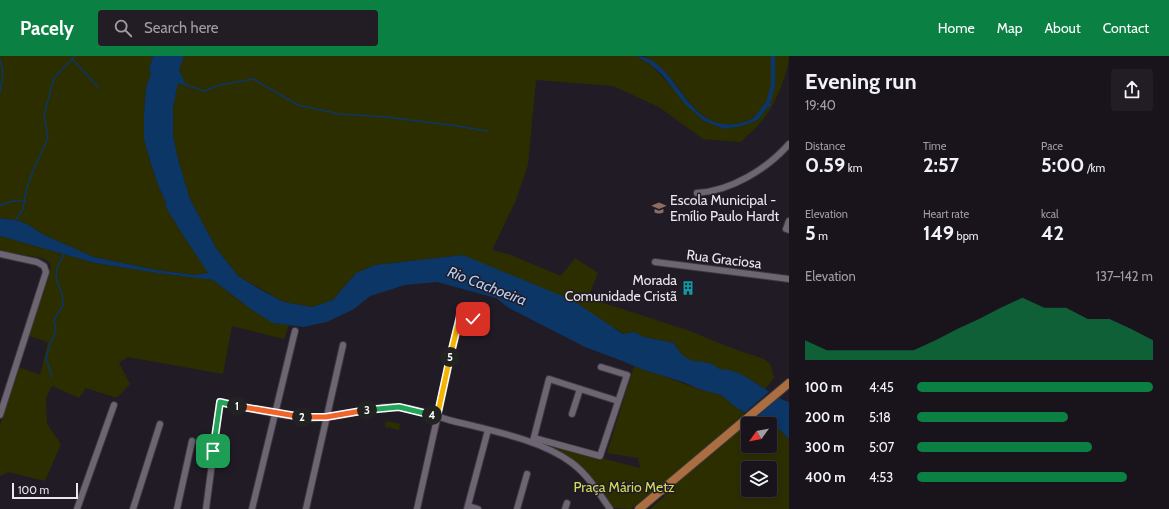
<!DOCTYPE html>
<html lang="en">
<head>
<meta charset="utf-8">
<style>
	:root { --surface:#19141c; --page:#221d25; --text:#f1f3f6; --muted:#9f9ea3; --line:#37333b; --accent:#0b8043 }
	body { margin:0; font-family:Cabin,sans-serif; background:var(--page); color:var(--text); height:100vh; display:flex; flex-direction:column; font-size:15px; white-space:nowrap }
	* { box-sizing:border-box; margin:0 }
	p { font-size:13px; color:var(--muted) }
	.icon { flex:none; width:22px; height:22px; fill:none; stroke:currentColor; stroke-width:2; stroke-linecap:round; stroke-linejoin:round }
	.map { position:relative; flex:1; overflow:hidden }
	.side { display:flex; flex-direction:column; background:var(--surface); width:380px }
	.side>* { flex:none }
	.needle { width:26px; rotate:237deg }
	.buttons { position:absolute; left:741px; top:361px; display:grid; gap:8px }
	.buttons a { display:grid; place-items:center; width:36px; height:36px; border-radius:4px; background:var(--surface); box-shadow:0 2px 6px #0003,0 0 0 1px var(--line); font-size:20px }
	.scale { position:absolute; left:12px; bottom:10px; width:66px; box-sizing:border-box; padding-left:4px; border:2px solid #ece7ef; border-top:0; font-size:11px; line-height:14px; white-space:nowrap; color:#ece7ef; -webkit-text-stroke:3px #211b26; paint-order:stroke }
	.pin { position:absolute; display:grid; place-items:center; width:34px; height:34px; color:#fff; margin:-17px; border-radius:8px; box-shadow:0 2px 6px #0006 }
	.km { position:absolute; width:20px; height:20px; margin:-10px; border-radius:50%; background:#222; color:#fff; font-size:11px; line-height:20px; text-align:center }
	.round { display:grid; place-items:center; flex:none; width:42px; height:42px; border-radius:4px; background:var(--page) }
	.head { display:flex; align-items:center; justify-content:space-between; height:68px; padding:0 16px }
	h1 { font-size:22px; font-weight:700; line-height:30px }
	.metrics { display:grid; grid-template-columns:repeat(3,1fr); gap:6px; height:68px; padding:4px 16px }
	.metrics div { display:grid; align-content:center }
	.metrics b { font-size:20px; font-weight:700 }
	.metrics small { font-size:11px; font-weight:400 }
	.metrics p { font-size:11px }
	.chart { height:112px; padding:8px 16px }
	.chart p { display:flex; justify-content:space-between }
	.chart svg { width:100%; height:72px; margin-top:4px; fill:var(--accent); opacity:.7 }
	ul { padding:0 16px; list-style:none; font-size:13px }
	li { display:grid; grid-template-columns:64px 48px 1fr; align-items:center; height:30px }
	li i { height:10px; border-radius:5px; background:var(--accent) }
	header { display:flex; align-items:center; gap:24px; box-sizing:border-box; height:56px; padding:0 20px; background:var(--accent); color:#fff }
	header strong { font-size:19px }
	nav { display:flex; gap:22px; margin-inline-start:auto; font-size:14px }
	.search { width:280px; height:36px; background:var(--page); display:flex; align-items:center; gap:10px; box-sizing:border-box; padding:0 14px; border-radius:4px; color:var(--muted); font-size:15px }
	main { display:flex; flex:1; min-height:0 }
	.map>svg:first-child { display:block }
</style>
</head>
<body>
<header>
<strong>Pacely</strong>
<div class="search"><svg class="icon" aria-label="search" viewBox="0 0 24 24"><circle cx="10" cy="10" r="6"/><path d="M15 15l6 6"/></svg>Search here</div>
<nav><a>Home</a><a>Map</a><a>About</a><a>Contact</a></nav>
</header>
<main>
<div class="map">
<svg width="789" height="453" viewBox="0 0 789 453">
	<rect width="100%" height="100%" fill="#211b26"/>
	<g fill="#2c2e00" fill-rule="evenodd">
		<polygon points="0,0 153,0 149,13 151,17 146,32 144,57 144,83 148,98 158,129 165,144 166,151 181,176 209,217 195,219 156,214 94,201 44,179 27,168 19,165 0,162"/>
		<path d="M184,0H636L650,8L704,65L724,73L758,64L767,52L772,49L767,44C763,50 759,57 753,61C748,66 740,67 733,68C699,72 686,37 666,17C660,11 652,5 645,0H789C789,18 773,53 761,66C755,73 747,80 741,86L703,83L659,51L613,30L536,24L528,109L516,144L492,194L511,199L561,220L575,202L598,217L588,242L687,274L737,294L764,303L771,309L774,322L765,333C749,323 739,314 719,314C704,298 689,316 674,287L644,281L634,276L624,278L618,274L463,199L375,209L356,217L333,244L312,251L284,246L238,220L216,192L190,143L178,103L173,80V51L178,26L185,29L179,14Z"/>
		<polygon points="0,180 95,207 157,217 213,224 252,254 273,267 289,269 284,283 232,270 223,318 128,301 119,307 130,328 117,342 86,332 79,342 52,330 46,342 47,368 61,388 45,425 8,416 0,420 0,369 19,311 40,319 48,286 29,280 51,211 49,206 43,202 0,195"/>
		<path d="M634,310L702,334L721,339L738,353L768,368H748V390H770V369L779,373L789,383V453H650L665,440L655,434L631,453L613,452L596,427L585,414L551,389L640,412L638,402L607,397ZM748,412H770V434H748Z"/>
		<polygon points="386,365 400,368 399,374 385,371"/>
	</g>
	<g fill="#0c3666">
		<path d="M153,0H184L179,14L186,29L178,27L173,51V80L178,103L190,143L216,192L238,220L261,234L284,246L312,251L333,244L356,217L375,209L463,199L572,244L623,278L634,276L644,281L674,287C689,316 704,298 719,313L730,314L741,318L783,344L789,346V383L779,373L770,368L738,353L721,339L702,334L683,326L644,314L625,306L585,291L509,252L496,242L437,226L405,229L370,240L354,253L327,266L303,271L273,267L252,254L213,224L157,217L95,207L0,180V162L19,165L27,168L44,179L94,201L156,214L195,219L208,217L181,176L166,151L165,144L158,129L148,98L144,83V57L146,32L151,17L149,13Z"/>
		<path d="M636,0C675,0 685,74 734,68C741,67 748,66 754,61C759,56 763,49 767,44L772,49L767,52L758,64L742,70L724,73L704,65L685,48L663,20L650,8Z"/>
	</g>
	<polygon fill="#211b26" points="771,334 781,340 754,363 743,358"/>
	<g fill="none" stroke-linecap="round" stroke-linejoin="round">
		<g stroke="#0c3666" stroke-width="1.5">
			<polyline points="0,3 3,17 0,37"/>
			<polyline points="72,3 98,31"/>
			<polyline points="183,28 204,35 219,29 253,23 298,49 339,58 386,61 458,70 487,75"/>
			<path d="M0,150C8,145 15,144 25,145"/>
			<polyline points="15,165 23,153 27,131 35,110 48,82 44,59 54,22 75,0"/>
			<polyline points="52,321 46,302 50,288 56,275 54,264 63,249 62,238 56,223 57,212 64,198"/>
		</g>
		<polyline stroke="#0c3666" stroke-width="4.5" points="769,44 773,29 773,0"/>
		<defs>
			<g id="minor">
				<path d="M697,137C731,135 767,113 789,88"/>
				<polyline points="789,165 786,173 789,174"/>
				<polyline points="0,198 37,206 44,210 46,216 0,359"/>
				<polyline points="655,206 789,223"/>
				<polyline points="459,259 473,263"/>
				<polyline points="572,358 580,333"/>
				<polyline points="534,382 600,400 627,319 601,311"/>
				<polyline points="533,385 549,323 618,345"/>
				<polyline points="468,450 478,453"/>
				<polyline points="77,453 114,349"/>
				<polyline points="133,453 160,368"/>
				<polyline points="177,453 192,385"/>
				<path d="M206,453L220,346C248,352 278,360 306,362C336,364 364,351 393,351C412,351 432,359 449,364C488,374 540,383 572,407C588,419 599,437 610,453"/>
				<polyline points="252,453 295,275"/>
				<polyline points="306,453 343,289"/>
				<polyline points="417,453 461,255"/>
				<polyline points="467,453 488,374"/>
				<polyline points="517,453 527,418"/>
				<polyline points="565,453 567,447"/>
			</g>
			<polyline id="major" points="639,453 789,327"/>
		</defs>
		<use href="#minor" stroke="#3c3840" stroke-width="8"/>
		<use href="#major" stroke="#3c3840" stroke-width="10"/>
		<use href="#minor" stroke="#6d6672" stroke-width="6"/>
		<use href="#major" stroke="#aa6e40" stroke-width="8"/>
	</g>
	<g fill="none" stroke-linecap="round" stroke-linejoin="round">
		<defs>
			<polyline id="split-1" points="213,395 220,346 237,350"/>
			<polyline id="split-2" points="237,350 302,361"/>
			<polyline id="split-3" points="302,361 326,361 367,354"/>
			<polyline id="split-4" points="367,354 399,351 432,359"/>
			<polyline id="split-5" points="432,359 437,361 450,301"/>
			<polyline id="split-6" points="450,301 460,260 473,263"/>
		</defs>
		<use href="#split-1" stroke="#fff" stroke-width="8"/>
		<use href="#split-2" stroke="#fff" stroke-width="8"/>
		<use href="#split-3" stroke="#fff" stroke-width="8"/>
		<use href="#split-4" stroke="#fff" stroke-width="8"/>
		<use href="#split-5" stroke="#fff" stroke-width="8"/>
		<use href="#split-6" stroke="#fff" stroke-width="8"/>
		<use href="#split-1" stroke="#22a559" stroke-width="5"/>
		<use href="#split-2" stroke="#f0652b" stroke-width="5"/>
		<use href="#split-3" stroke="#f0652b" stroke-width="5"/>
		<use href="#split-4" stroke="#22a559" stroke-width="5"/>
		<use href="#split-5" stroke="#f5b400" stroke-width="5"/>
		<use href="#split-6" stroke="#f5b400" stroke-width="5"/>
	</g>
	<defs>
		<symbol id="school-bare" viewBox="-9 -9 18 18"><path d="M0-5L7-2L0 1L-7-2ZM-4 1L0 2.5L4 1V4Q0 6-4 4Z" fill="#8d6e63" stroke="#211b26" stroke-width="2.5" paint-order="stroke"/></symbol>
		<symbol id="building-bare" viewBox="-9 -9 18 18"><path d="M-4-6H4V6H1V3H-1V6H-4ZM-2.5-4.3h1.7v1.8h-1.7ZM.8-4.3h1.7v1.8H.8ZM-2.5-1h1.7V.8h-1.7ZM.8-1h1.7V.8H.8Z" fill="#0f9aa8" stroke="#211b26" stroke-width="2.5" paint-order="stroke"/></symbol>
	</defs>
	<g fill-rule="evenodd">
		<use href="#school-bare" x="649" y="142" width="20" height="20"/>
		<use href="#building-bare" x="678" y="222" width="20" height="20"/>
	</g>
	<g text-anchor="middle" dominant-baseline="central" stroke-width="3" stroke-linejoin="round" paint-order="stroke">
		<g font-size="14" fill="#ece7ef" stroke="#211b26" text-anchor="start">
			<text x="670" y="144">Escola Municipal -<tspan x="670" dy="16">Emílio Paulo Hardt</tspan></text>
			<text x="677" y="224" text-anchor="end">Morada<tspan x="677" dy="16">Comunidade Cristã</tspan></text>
		</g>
		<g font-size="14" fill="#ece7ef" stroke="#211b26">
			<text transform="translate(724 203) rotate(7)">Rua Graciosa</text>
		</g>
		<g font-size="14" fill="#d3db5e" stroke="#211b26">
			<text x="624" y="431">Praça Mário Metz</text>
		</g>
		<g font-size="15" font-style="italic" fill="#b2cef3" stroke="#211b26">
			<text transform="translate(487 230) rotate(21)">Rio Cachoeira</text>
		</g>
	</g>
</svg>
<div class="buttons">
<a><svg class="needle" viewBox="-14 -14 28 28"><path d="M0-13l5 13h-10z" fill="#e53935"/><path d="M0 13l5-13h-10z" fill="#9f9ea3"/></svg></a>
<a><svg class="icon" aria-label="layers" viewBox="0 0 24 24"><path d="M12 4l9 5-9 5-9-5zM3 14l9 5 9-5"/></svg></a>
</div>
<div class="scale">100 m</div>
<div class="pin" style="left:213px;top:395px;background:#1e9e55"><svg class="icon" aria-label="arrive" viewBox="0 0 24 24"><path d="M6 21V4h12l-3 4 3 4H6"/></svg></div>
<div class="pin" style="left:473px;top:263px;background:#d93025"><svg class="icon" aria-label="check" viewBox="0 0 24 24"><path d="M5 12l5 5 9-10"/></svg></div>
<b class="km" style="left:237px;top:350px">1</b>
<b class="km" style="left:302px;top:361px">2</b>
<b class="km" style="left:367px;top:354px">3</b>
<b class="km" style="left:432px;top:359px">4</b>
<b class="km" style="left:450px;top:301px">5</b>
</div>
<section class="side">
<div class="head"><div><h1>Evening run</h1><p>19:40</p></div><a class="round"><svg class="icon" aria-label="share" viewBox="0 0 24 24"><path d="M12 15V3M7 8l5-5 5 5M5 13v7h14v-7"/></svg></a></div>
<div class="metrics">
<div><p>Distance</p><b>0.59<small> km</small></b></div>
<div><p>Time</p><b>2:57</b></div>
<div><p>Pace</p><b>5:00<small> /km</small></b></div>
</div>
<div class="metrics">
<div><p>Elevation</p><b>5<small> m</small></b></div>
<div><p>Heart rate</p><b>149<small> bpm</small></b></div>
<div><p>kcal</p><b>42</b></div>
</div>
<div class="chart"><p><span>Elevation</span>137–142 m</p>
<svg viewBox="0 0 160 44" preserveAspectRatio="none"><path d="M0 44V32L10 38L20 38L30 38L40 38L50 38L60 32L70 25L80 19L90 12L100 6L110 12L120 12L130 19L140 19L150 25L160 32V44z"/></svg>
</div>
<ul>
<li><b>100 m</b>4:45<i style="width:100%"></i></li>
<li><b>200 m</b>5:18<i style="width:64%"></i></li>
<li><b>300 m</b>5:07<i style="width:74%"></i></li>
<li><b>400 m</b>4:53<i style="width:89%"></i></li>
</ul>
</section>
</main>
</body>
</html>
